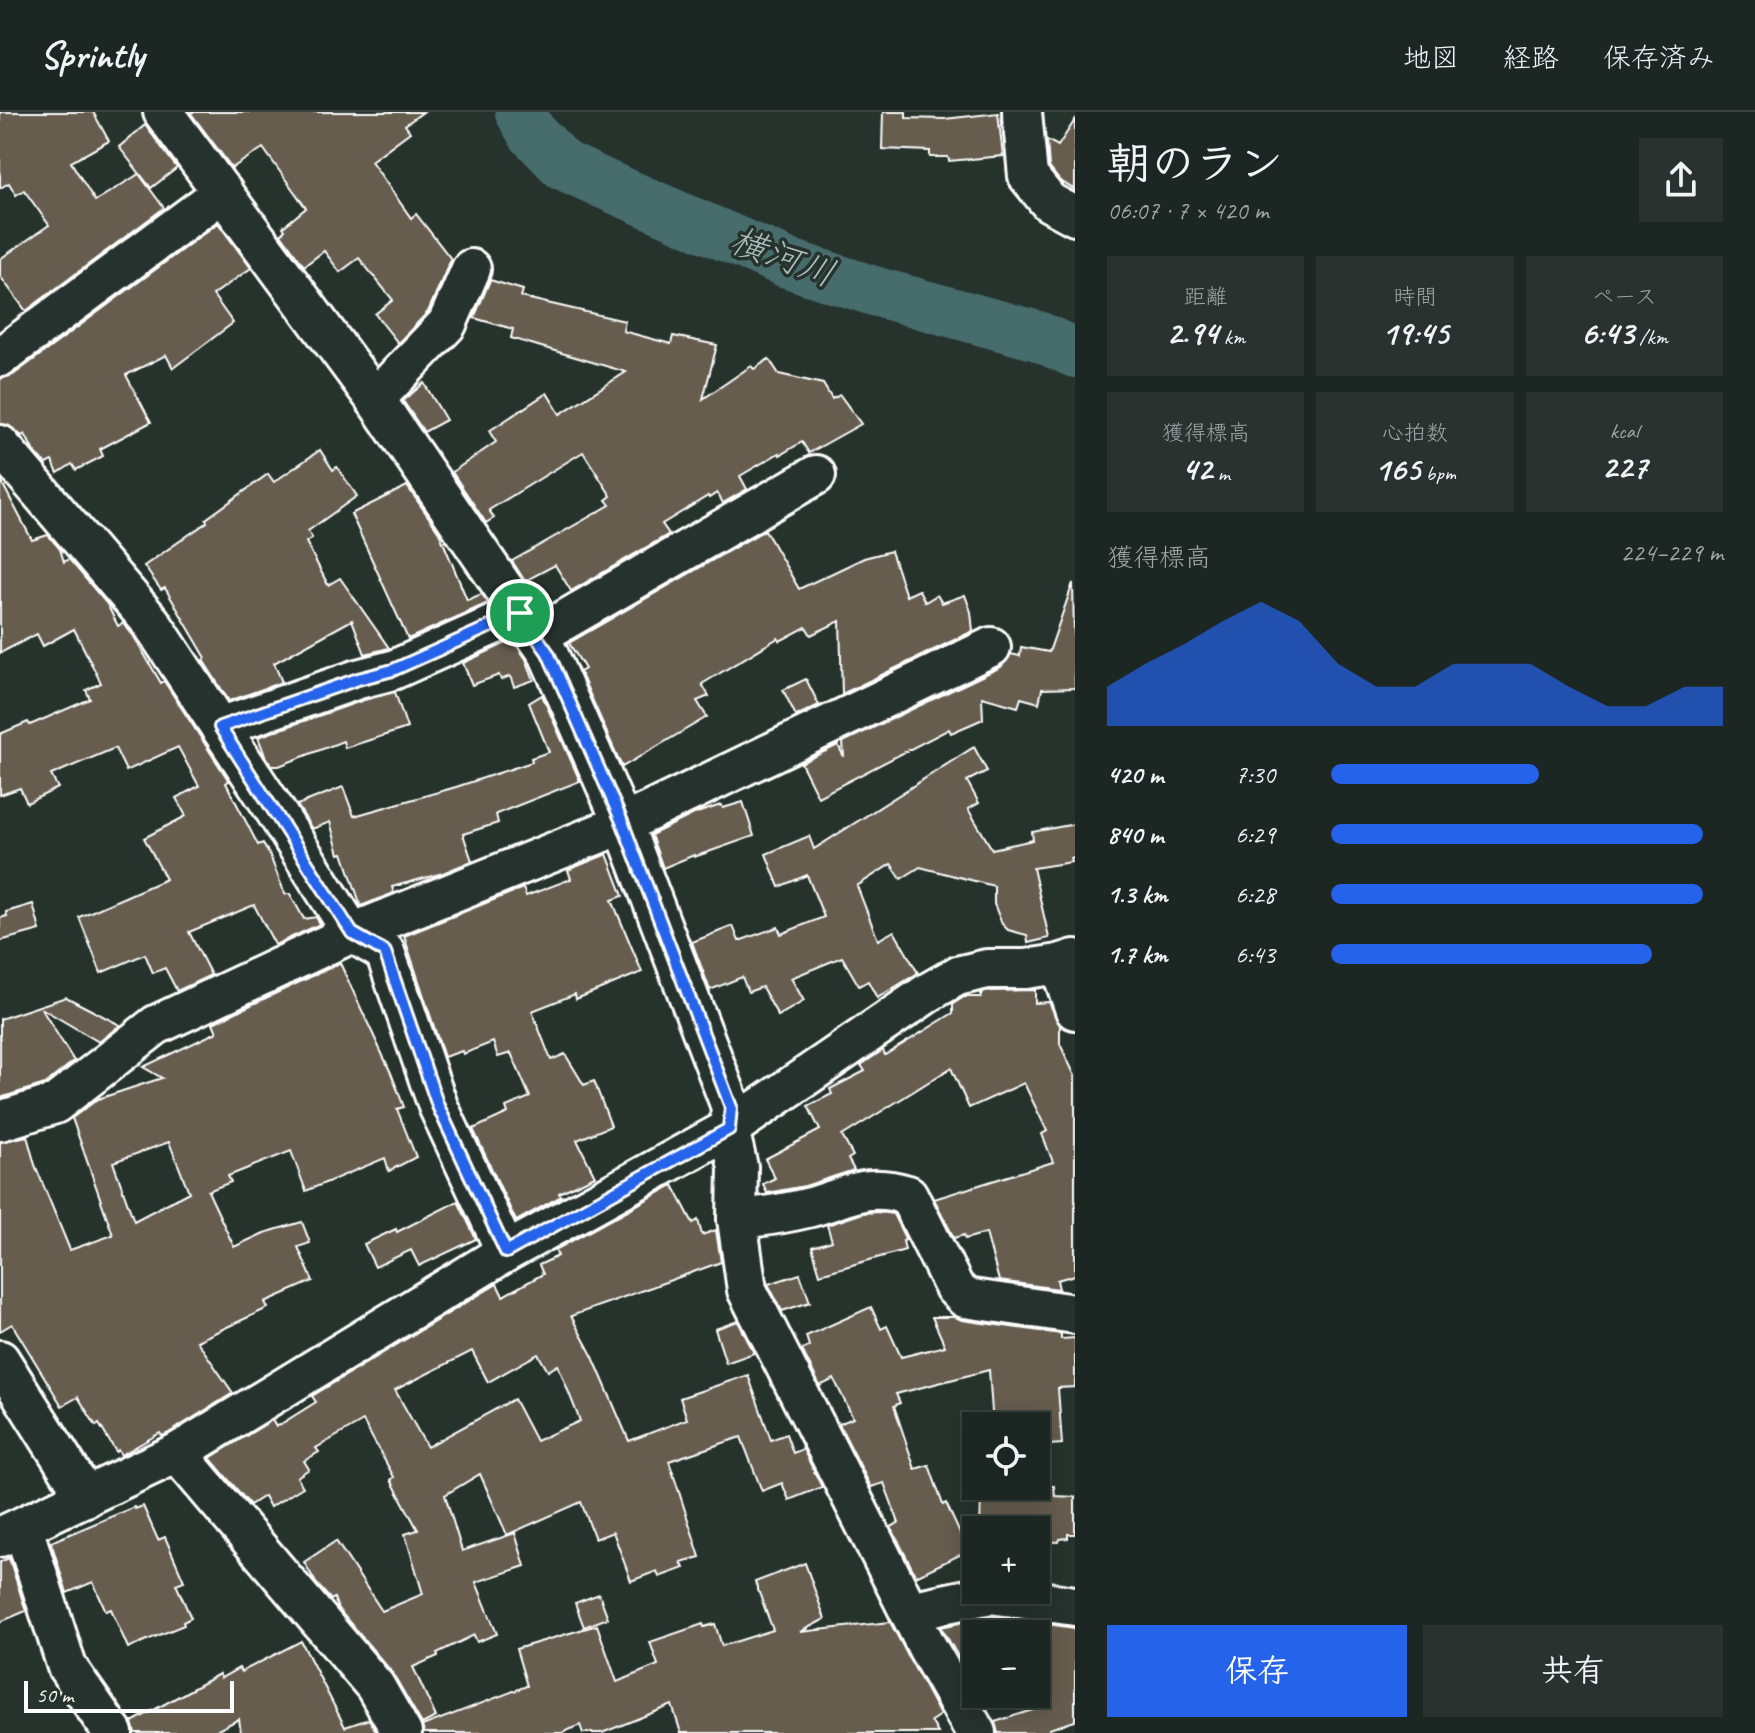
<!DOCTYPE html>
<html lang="ja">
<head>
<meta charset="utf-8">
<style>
	:root { --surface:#1c2622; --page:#29322f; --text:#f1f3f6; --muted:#a0a5a5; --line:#3a4340; --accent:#2563eb }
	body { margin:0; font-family:Caveat,"Klee One",sans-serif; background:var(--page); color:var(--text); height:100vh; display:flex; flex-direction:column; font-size:30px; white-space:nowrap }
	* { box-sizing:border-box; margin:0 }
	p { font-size:26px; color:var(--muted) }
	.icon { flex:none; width:44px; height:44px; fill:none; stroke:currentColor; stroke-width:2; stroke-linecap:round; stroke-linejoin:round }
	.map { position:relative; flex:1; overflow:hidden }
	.drawer { display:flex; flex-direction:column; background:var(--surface); width:680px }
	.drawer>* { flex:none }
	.buttons { position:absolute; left:962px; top:1300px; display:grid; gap:16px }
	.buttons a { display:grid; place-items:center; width:88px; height:88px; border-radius:0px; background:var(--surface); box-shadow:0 4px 20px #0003,0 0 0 2px var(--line); font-size:40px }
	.scale { position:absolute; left:24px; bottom:20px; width:210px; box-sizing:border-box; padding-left:8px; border:4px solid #fff; border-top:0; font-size:22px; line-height:28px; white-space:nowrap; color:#fff; -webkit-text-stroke:6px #26332d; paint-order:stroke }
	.pin { position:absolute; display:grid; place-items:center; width:68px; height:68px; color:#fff; margin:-34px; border:4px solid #fff; border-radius:50%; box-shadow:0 2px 8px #0007 }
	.round { display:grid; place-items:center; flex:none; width:84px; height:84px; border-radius:0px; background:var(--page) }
	.overview { display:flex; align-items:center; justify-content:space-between; height:136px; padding:0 32px }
	h1 { font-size:44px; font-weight:800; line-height:60px }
	.metrics { display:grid; grid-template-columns:repeat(3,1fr); gap:12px; height:136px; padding:8px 32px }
	.metrics div { display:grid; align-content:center; border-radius:0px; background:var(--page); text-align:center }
	.metrics b { font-size:34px; font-weight:800 }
	.metrics small { font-size:22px; font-weight:400 }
	.metrics p { font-size:22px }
	.chart { height:224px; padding:16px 32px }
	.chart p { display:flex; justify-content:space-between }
	.chart svg { width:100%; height:144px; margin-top:8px; fill:var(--accent); opacity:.7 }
	.action { display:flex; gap:16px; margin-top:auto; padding:16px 32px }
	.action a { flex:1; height:92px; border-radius:0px; background:var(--accent); color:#fff; font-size:32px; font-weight:800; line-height:92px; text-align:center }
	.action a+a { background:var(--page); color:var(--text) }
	ul { padding:0 32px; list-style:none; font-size:26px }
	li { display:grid; grid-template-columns:128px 96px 1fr; align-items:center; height:60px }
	li i { height:20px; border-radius:10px; background:var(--accent) }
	header { display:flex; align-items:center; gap:48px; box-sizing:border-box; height:112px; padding:0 40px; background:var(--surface); border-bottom:2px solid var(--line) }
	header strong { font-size:38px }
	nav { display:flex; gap:44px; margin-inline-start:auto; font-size:28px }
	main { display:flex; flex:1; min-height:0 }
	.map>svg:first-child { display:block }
</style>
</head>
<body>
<header>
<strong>Sprintly</strong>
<nav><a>地図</a><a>経路</a><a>保存済み</a></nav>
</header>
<main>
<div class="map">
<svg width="1075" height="1621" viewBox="0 0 1075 1621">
	<rect width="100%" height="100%" fill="#26332d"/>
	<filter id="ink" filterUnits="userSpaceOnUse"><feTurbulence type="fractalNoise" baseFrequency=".0125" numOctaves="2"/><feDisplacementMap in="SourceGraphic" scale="16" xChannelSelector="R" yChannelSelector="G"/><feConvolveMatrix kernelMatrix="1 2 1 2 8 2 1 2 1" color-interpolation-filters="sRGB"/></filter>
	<g filter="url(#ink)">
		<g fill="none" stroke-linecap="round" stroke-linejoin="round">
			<polyline stroke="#476c6c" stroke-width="50" points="520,0 532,21 563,53 604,72 787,151 877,180 1038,224 1075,241"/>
		</g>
		<g fill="#665d4f" stroke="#fff" stroke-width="2" fill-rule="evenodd">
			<polygon points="0,0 93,0 109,29 71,50 95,89 139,62 164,96 26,199 0,164 0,147 49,113 24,78 16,83 9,71 0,76"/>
			<polygon points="190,0 423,0 405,13 410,20 371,49 411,106 416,102 451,147 428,200 398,231 375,202 393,188 359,146 340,160 324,139 304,154 281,122 285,118 283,115 306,96 263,36 232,56"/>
			<polygon points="883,0 906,0 906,6 944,7 998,1 1003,44 949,49 948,45 930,45 930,39 882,37"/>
			<polygon points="1075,8 1075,78 1059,68 1049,55 1047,28 1058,34"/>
			<polygon points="145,13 177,56 151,76 119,35"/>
			<polygon points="218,111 251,156 213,183 233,211 173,256 166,243 126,263 151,310 100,337 103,344 76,358 72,352 58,361 52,349 46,352 33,338 25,322 22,324 8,313 0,312 0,267 13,263"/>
			<polygon points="490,168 523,178 521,185 625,209 623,219 671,232 673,224 717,233 703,287 751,254 754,257 769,247 779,262 823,272 832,287 840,283 861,312 809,341 802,330 780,343 779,341 740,364 747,377 723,391 717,381 709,386 708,384 662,412 669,422 571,479 555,453 525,469 512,449 610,393 606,388 611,384 583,340 489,398 494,406 486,411 452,360 496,330 489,319 547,281 560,302 626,260 511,226 513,217 474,206"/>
			<polygon points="424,271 446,308 424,320 403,289"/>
			<polygon points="320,338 333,358 337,355 357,384 308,419 312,426 306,430 328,473 340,466 389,536 365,542 352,508 274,551 282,570 229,589 203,548 206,546 165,476 161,478 144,454 207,410 206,407 268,362 274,370"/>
			<polygon points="0,367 32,428 48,423 60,437 64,450 69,447 107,492 118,514 123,511 133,523 161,571 164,569 229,669 226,671 258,733 263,731 270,744 285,782 290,782 304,807 316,805 320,812 275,833 254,793 189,820 211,863 177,879 165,856 153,861 145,842 101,861 79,805 166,767 144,726 186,704 176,686 199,674 178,635 126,659 115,636 51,663 58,676 27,691 20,676 0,683 0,622 28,610 30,613 90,587 86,578 101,571 74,517 43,534 37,522 0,541"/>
			<polygon points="407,374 439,420 467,488 482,482 488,491 408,527 351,402"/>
			<polygon points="765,418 799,477 864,446 891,439 906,484 919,478 925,490 937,483 942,491 965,483 971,500 973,519 842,582 840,509 811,523 806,515 780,529 778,526 702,572 709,584 697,589 707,605 622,655 580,560 585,557 569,531"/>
			<polygon points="1073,471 1075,576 1042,577 1039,591 1021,586 1018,595 982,585 983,607 951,621 949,617 818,685 801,651 838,633 844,645 843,630 1001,555 1011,542 1020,544 1021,535 1049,540"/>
			<polygon points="513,528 526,547 534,568 514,575 510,564 501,568 499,563 472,573 463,551"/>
			<polygon points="806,567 819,593 796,604 783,578"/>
			<polygon points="395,580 407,616 345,636 343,629 279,654 272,654 266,646 258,625 364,588"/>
			<polygon points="542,583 580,669 496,702 498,711 463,722 472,749 443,761 392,775 394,781 361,794 343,741 339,742 330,710 312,717 297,693 343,675 354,704 456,675 532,650 531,646 549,640 529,591"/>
			<polygon points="974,635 987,659 967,669 979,691 968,697 992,737 1033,728 1032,720 1075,712 1075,746 1071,746 1072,750 1033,756 1049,826 1028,831 1027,823 1008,818 1002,812 994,792 994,774 920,755 901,767 891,752 857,774 878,828 894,819 918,861 877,886 868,869 859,874 842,845 791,866 804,889 778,904 762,875 748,880 742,865 710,878 692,830 733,814 739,829 778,815 781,822 824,805 807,763 779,775 766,742 809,724 814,737"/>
			<polygon points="743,690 754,724 694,745 694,743 663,756 651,723 694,702 721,693 723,696"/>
			<polygon points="607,742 623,784 612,788 642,860 576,887 575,882 532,899 551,948 565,942 584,973 594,969 611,1014 577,1028 595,1064 559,1081 561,1084 516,1109 473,1017 508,1001 506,995 530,985 511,941 498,945 493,930 463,942 462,939 444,945 404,824 523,776 526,784 571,767 568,758"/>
			<polygon points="33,792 40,818 0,829 0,806 7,804 6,800"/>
			<path d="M340,851L391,961L404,995L397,997L416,1045L389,1059L385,1046L306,1079L291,1039L228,1064L231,1070L208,1079L234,1135L264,1121L302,1110L310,1131L298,1135L313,1169L265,1190L268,1196L197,1229L233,1281L167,1322L162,1324L160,1321L121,1343L118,1338L116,1340L99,1312L96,1314L78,1285L62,1294L12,1212L0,1219V1030L27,1024L35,1053L70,1138L113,1123L72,1006L98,987L162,966L143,955L217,920L213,911ZM169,1030L189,1080L134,1109L113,1050Z"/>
			<polygon points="1035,878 1035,891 1049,890 1060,913 1060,932 1075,964 1075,1163 1057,1168 1059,1177 999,1169 986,1121 965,1127 964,1123 954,1126 934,1087 1053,1050 1042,1022 1047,1019 1024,971 969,996 951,956 842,1024 853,1044 848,1047 854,1058 805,1074 767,1081 763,1072 775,1066 765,1047 820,1018 808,994 832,982 830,977 865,959 861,953 883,938 885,943 953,901 953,892 964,885 981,885 981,881 990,879"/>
			<polygon points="66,885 120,913 99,930 41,896 74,949 45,972 0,986 0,907"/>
			<path d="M673,1073L693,1111L698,1108L702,1123L716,1118L721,1150L571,1204L593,1245L629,1329L687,1307L680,1286L748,1263L771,1328L786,1322L793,1341L803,1337L822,1375L789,1388L782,1371L762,1379L741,1325L669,1349L700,1445L681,1450L684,1456L659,1465L657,1459L631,1469L613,1420L595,1427L581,1390L507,1423L480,1362L445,1383L462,1439L515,1421L525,1454L476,1470L497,1522L477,1530L474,1523L437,1541L438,1544L413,1555L436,1605L422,1612L392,1560L338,1497L334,1486L331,1488L316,1471L304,1450L336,1429L382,1499L423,1482L405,1422L418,1418L391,1368L394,1365L363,1309L316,1336L319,1340L304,1349L309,1357L297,1365L303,1375L270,1395L264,1384L250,1393L210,1346L272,1308L276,1315L316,1290L312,1284L497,1172L503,1184L543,1162L539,1153L558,1144L555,1138ZM472,1239L488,1270L538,1242L548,1259L558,1253L580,1309L536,1329L514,1287L427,1335L395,1278Z"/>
			<polygon points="458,1089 476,1127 419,1154 411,1138 375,1155 364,1132 396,1117 397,1120"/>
			<polygon points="879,1100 893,1102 906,1128 903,1129 905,1138 820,1162 812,1135 832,1129 827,1113 863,1101"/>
			<polygon points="800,1162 810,1190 782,1199 768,1172"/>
			<polygon points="871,1195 881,1217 887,1214 901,1245 945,1234 932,1205 955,1205 962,1208 1061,1222 1061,1227 1075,1226 1075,1275 1058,1276 1062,1332 1036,1334 1036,1314 993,1314 989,1258 896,1282 900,1291 894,1294 915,1357 929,1353 943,1393 946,1391 968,1439 916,1464 891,1415 899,1411 884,1371 871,1375 839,1312 853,1306 834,1267 820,1274 802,1238 809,1234 806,1224"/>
			<polygon points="738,1209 754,1241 726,1251 715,1217"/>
			<polygon points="1008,1374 1054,1374 1055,1384 1075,1385 1075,1422 1068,1422 1068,1426 1060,1427 1059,1430 1036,1429 1036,1418 980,1418 981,1382 1009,1382"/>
			<polygon points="143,1394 158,1428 165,1425 184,1469 176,1472 191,1506 183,1510 184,1513 128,1536 111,1497 106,1499 93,1470 67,1481 51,1430 134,1395 135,1397"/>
			<polygon points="9,1446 26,1499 0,1510 0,1450"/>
			<polygon points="805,1451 825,1507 800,1520 890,1510 940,1603 931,1609 938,1621 681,1621 672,1593 602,1621 583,1621 580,1613 562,1621 424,1621 422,1614 527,1574 516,1537 597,1513 617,1570 658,1553 650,1530 703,1512 704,1515 715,1512 722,1534 773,1518 755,1470"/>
			<polygon points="599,1482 608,1506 584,1515 575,1491"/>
			<polygon points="992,1504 1075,1516 1075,1609 1049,1617 1051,1621 998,1621 995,1610 1039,1596 1036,1586 1036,1522 976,1522 976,1550 962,1551 941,1515"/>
			<polygon points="301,1529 345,1615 369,1607 377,1621 241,1621 239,1607 212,1621 135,1621 132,1610 219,1562 221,1566 239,1556 241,1560"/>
		</g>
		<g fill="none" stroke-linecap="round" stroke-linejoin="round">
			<defs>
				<g id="minor">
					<polyline points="163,0 375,287 548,541 623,712 731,995 729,1017 738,1055 737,1107 747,1178 927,1535 976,1621"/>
					<polyline points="1022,0 1028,64 1049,90 1075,104"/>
					<polyline points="0,245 223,80"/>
					<polyline points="375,287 447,212 471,157"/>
					<polyline points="0,333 151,510 274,697 352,821 385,840 438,994 506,1140"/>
					<polyline points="537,524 816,363"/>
					<polyline points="220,615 358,567 393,558 520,501"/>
					<polyline points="1059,852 1075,898"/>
					<polyline points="0,1009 55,992 156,913 352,821 623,712 991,535"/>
					<path d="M737,1107C762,1105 787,1101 811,1095C851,1084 865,1070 908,1083L954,1175L965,1186L1075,1202"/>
					<polyline points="0,1248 86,1385"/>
					<polyline points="177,1341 375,1574 402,1621"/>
					<polyline points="23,1416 67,1555 113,1621"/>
					<polyline points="0,1425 177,1341 506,1140 729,1017 929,880 957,864 987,857 1026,857 1059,852 1075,847"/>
					<polyline points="909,1499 991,1482 1075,1494"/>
				</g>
			</defs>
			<use href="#minor" stroke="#fff" stroke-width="44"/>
			<use href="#minor" stroke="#26332d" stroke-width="38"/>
		</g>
	</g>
	<g fill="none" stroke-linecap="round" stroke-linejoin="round" filter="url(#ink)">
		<defs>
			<polygon id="route" points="520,501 548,541 623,712 731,995 729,1017 506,1140 438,994 385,840 352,821 220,615 358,567 393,558"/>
		</defs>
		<use href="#route" stroke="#fff" stroke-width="16"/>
		<use href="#route" stroke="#2563eb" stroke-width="10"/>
	</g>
	<g text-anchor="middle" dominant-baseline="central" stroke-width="7" stroke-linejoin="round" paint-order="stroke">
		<g font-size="36" font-style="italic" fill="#acbdbd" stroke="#26332d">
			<text transform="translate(783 145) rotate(20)">横河川</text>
		</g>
	</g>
</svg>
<div class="buttons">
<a><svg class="icon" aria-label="locate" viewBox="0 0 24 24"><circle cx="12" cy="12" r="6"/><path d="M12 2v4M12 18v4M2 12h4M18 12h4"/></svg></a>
<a>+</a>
<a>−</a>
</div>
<div class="scale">50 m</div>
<div class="pin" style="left:520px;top:501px;background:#1e9e55"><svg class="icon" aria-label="arrive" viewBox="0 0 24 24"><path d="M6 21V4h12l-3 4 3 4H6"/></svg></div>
</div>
<section class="drawer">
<div class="overview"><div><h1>朝のラン</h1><p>06:07 · 7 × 420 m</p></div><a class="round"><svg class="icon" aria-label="share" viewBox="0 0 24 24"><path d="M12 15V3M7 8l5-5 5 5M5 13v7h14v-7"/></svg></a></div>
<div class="metrics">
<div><p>距離</p><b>2.94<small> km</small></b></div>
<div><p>時間</p><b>19:45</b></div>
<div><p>ペース</p><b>6:43<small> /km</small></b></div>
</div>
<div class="metrics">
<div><p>獲得標高</p><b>42<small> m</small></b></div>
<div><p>心拍数</p><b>165<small> bpm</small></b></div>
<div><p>kcal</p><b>227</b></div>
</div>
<div class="chart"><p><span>獲得標高</span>224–229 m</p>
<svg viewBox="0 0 160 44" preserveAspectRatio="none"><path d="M0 44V32L10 25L20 19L30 12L40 6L50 12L60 25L70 32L80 32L90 25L100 25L110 25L120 32L130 38L140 38L150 32L160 32V44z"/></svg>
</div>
<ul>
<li><b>420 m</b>7:30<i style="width:53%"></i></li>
<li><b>840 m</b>6:29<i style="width:95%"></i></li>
<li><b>1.3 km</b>6:28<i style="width:95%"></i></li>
<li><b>1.7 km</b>6:43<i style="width:82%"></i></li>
</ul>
<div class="action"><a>保存</a><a>共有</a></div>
</section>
</main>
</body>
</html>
